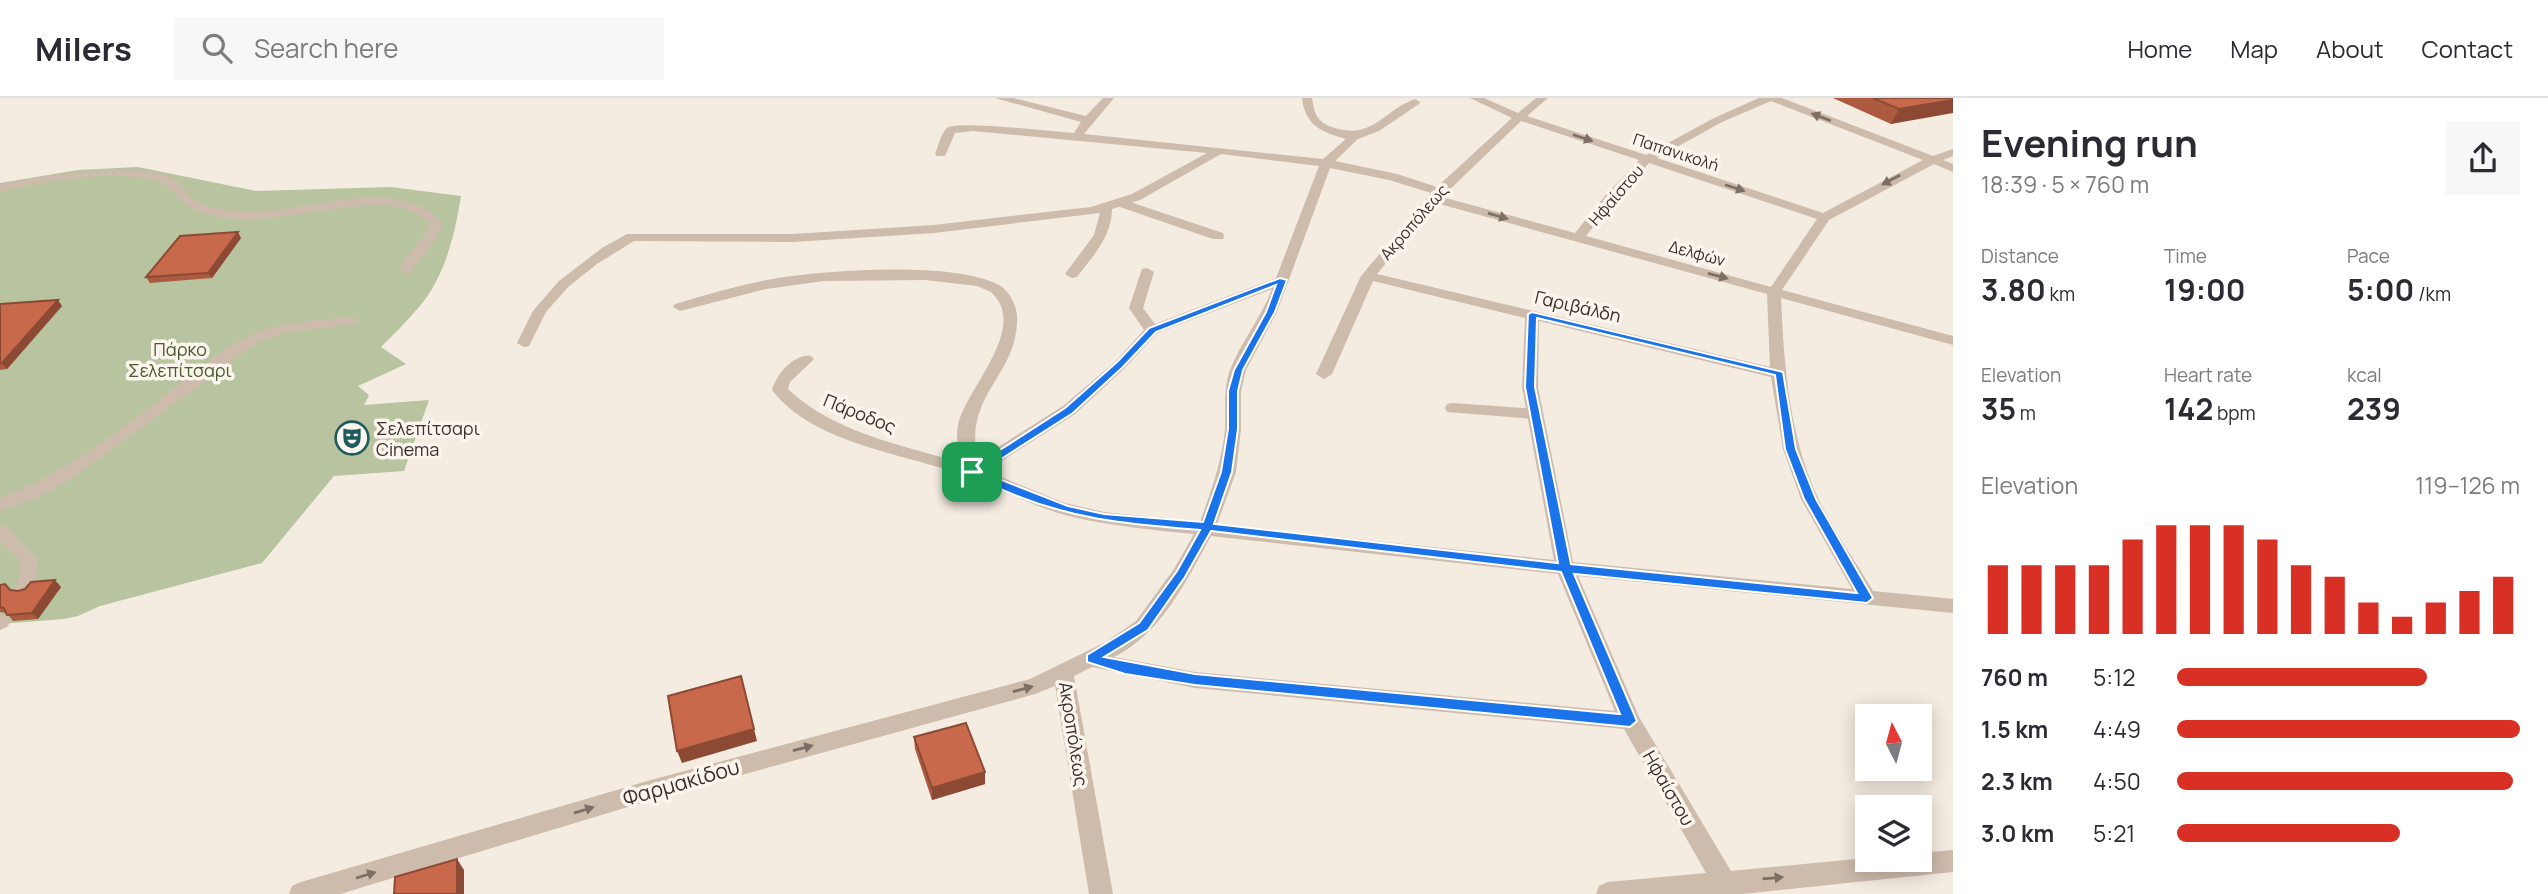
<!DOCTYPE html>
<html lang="en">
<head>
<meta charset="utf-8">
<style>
	:root { --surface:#fff; --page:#f7f7f7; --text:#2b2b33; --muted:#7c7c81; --line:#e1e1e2; --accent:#d93025 }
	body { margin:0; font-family:Manrope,sans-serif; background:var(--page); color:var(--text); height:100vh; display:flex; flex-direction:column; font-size:26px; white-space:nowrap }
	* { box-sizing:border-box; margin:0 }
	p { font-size:23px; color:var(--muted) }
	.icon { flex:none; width:38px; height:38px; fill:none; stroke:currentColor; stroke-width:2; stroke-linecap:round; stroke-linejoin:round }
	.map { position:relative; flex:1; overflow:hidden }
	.panel { display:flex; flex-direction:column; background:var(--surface); width:595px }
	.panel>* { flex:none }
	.needle { width:46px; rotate:354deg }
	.fabs { position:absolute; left:1855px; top:606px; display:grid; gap:14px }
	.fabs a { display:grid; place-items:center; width:77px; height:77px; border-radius:0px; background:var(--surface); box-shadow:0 4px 18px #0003; font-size:35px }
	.pin { position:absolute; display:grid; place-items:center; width:60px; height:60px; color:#fff; margin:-30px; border-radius:14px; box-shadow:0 4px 10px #0006 }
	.round { display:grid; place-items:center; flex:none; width:74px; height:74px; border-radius:0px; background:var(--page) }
	.summary { display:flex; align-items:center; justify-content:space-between; height:119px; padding:0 28px }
	h1 { font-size:38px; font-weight:700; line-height:52px }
	.metrics { display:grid; grid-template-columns:repeat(3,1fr); gap:10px; height:119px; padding:7px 28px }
	.metrics div { display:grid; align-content:center }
	.metrics b { font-size:30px; font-weight:700 }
	.metrics small { font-size:19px; font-weight:400 }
	.metrics p { font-size:19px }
	.chart { height:196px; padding:14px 28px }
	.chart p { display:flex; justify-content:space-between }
	.chart svg { width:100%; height:126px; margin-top:7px; stroke:var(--accent); stroke-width:6 }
	ul { padding:0 28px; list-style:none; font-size:23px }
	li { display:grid; grid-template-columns:112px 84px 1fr; align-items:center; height:52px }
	li i { height:18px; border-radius:9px; background:var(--accent) }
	header { display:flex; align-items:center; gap:42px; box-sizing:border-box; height:98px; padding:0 35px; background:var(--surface); border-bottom:2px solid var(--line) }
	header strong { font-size:33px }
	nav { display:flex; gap:38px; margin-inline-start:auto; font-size:24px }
	.search { width:490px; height:63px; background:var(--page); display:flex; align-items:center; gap:18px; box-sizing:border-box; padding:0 24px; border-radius:0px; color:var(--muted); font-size:26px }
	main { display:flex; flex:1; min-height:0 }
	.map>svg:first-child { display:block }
</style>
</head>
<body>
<header>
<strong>Milers</strong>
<div class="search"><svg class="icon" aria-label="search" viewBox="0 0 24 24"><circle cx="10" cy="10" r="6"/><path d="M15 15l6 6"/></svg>Search here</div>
<nav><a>Home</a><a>Map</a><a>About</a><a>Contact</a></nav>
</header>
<main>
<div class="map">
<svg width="1953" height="796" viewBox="0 0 1953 796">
	<rect width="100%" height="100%" fill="#f4ebe1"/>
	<path fill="#b8c4a0" d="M138,69L256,93L391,89L461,98C455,136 445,179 419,209C407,223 394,236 381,249L406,266L358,288L369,297L364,307L429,302L404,373L334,378L262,465L100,508L78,518L64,521L0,526V85L78,72Z"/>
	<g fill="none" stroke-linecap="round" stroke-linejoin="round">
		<g fill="#cdbbac" fill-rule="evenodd">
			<path d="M125,72C140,73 158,72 172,80C180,85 184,93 191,99C206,112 233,113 252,113C306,114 401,76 442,124C439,144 420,158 411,175L406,176L399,172C406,154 425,144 429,125C405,99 360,108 328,112C284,118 233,130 191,110C176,102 171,85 153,82C105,71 48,84 0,94V86C41,78 83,73 125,72Z"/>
			<polygon points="1121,101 1223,135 1224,138 1223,141 1213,141 1117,108 1115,105"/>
			<path d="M352,219L359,223L357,226L289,234L257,245L73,380L41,398L0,413V400C63,376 115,336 168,295C192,276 219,253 247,239C279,223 317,222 352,219Z"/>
			<polygon points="1453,305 1535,311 1543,316 1535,321 1447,314 1445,310 1447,306"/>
			<path d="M0,427L6,428L38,461C37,476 39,503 16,496L13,491L18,484L20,463L0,444Z"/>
		</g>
		<g fill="#cdbbac" fill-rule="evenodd">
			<path d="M995,0H1013L1086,18L1103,0H1114L1084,36L1323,61L1346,41C1321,34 1305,27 1302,0H1312C1314,15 1317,24 1332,29C1373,43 1382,13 1415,1L1420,4L1419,6L1379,33L1358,41L1335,63L1397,76L1437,89L1512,20L1470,0H1484L1518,15L1536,0H1548L1527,18L1646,57L1714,20L1759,0H1782L1933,58L1953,51V58L1943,62L1953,66V74L1934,66L1829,122L1782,192L1953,238V247L1781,200C1784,268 1789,337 1818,400C1833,432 1855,462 1873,493L1953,501V515L1578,478L1639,619L1731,773L1867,760L1920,761V755L1953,752V774L1743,796H1596L1599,788L1608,784L1706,775L1624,631L1195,590L1092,569L1074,578L1113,796H1089L1055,588L1035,596L651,702L340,796H289L292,788L301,784L651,682L1030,581L1106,544L1136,523L1174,471L1194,436C1153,432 1113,428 1073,419C1034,410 1001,390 964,377C904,356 812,345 772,292C776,277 794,255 811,258L814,261L811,264L790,284L788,291C834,335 902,347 962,365C959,353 955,340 958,327C966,290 1030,230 991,194L977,188L925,182L824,183L766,191L680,213L673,209L675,206C709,196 743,186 778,180C829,172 954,163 999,187C1009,193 1017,207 1017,219C1019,277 962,297 978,362L1063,308L1115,264L1144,232L1129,210L1142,171L1147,170L1154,174L1143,210L1155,226L1276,180L1319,68L1221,56L1140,102L1112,111C1112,138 1093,158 1077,179L1072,180L1065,176L1094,137L1100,115L934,135L793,144L634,143L597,166L568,189L546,214L529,248L524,249L517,245L533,213L559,183L602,150L627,136H793L934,127L1091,109L1132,96L1207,55L973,33L955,35L945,58H937L935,56C938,49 941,35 947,30C956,22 1055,34 1074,35L1081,24ZM1771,3L1923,62L1823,115L1657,60L1722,24ZM1521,23L1639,62L1605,98L1575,135L1442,99ZM1649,65L1817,121L1771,189L1586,138L1613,104ZM1330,70L1389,82L1431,95L1361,178L1316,276L1324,281L1332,276L1373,183L1525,220L1522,289L1554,462L1217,426L1236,374L1241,331V293L1246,272L1277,214ZM1436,105L1767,196L1770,269L1377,176ZM1272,191C1261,220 1241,244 1230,272C1223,292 1226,311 1225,331C1222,364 1211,393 1200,424L1104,414L1065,405L986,373L1075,316L1125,270L1157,235ZM1539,223L1771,279L1783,351L1801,401L1852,491L1573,464L1538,289ZM1211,438L1558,476L1615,613L1195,574L1114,559C1161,536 1187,482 1211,438Z"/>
			<polygon points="0,516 8,518 11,523 7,529 0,532"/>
		</g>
	</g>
	<g fill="#ac5a40">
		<polygon points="1833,0 1953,0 1891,26"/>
		<polygon points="241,140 212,180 150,185 146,179"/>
		<polygon points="0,206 62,208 7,271 0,272"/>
		<polygon points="5,486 11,492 18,493 61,489 38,521 13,523 7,515 0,514 0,487"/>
		<polygon points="914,639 985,674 985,686 932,702 915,651"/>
	</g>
	<g fill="#8c4a34">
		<polygon points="1953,2 1953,15 1891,26 1899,11"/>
		<polygon points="238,134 241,140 212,180 208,175"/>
		<polygon points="58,202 62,208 7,271 2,265"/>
		<polygon points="55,482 61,489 38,521 32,515"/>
		<polygon points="754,631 757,643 682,665 677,653"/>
		<polygon points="985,674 985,686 932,702 932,690"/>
		<polygon points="457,761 464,772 464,796 457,796"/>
	</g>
	<g fill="#c8694b" stroke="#8c4a34" stroke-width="2">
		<polygon points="1873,0 1953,0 1953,2 1899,11"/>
		<polygon points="238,134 208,175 146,179 180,138"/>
		<polygon points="58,202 2,265 0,265 0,206"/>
		<polygon points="55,482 32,515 7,517 4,510 0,509 0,487 5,486 10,492 18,493 25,491 31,484"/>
		<polygon points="741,578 754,631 677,653 668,598"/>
		<polygon points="966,625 985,674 932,690 914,639"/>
		<polygon points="457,761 457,796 394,796 395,779"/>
	</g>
	<defs><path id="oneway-solid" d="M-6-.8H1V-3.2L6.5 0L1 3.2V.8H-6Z" transform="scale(1.75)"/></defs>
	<g fill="#7d6f65">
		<use href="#oneway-solid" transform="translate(1821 19) rotate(-159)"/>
		<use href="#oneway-solid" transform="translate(1583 40) rotate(18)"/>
		<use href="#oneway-solid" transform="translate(1891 82) rotate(152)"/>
		<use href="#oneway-solid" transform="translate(1735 90) rotate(18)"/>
		<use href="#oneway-solid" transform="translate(1498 118) rotate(16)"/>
		<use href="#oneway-solid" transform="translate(1718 178) rotate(15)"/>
		<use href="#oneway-solid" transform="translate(1023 591) rotate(-15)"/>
		<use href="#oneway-solid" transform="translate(803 650) rotate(-15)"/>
		<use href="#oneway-solid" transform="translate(584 712) rotate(-17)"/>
		<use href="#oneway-solid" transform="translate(366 777) rotate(-17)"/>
		<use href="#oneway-solid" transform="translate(1773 780) rotate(-5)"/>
	</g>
	<path fill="#1a73e8" stroke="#fff" stroke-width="2" fill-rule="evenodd" d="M1280,180L1287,182L1275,214L1243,272L1238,293V331L1232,374L1214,426L1558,465L1525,289L1528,216L1532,214L1783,274L1796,351L1816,401L1873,500L1867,505L1574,476L1637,623L1630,629L1195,587L1125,576L1087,564V557L1139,525L1177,473L1200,432C1128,426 1072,422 1005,393C993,387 976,383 966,374L1065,310L1117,264L1149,230ZM1276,187L1266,214L1234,272L1228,293V331L1221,374L1203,424L1104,416L1068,408L981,374L1073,315L1123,269L1156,234ZM1537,220L1775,277L1785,351L1804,401L1857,495L1571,466L1535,289ZM1211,433L1561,474L1620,616L1195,576L1104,559L1148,532L1185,479Z"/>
	<defs>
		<symbol id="theatre-ring" viewBox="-11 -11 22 22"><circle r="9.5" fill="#fbf5ee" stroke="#1f5a5e" stroke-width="1.5"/><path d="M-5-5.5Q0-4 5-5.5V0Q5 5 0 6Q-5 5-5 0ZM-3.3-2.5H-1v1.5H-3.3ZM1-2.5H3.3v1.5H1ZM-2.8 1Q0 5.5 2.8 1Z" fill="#1f5a5e"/></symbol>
	</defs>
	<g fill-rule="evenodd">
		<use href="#theatre-ring" x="333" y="321" width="38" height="38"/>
	</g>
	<g text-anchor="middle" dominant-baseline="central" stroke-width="7" stroke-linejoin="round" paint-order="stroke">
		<g font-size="16" fill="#3b302b" stroke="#fbf5ee">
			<text transform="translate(1676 54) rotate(18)">Παπανικολή</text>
			<text transform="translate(1616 97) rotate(-49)">Ηφαίστου</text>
			<text transform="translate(1414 124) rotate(-49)">Ακροπόλεως</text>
			<text transform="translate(1697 155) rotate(15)">Δελφών</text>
		</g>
		<g font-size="18" fill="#3b302b" stroke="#fbf5ee">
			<text transform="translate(1578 208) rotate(13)">Γαριβάλδη</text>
			<text transform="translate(860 315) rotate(22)">Πάροδος</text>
			<text transform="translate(1074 636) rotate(81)">Ακροπόλεως</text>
			<text transform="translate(1669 690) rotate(60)">Ηφαίστου</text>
		</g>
		<g font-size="18" fill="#4a5a2e" stroke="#fbf5ee">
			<text x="180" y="251">Πάρκο<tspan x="180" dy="21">Σελεπίτσαρι</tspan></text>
		</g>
		<g font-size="18" fill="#3b302b" stroke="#fbf5ee" text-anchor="start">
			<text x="376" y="330">Σελεπίτσαρι<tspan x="376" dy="21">Cinema</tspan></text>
		</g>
		<g font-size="21" fill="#3b302b" stroke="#fbf5ee">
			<text transform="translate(681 684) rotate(-16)">Φαρμακίδου</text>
		</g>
	</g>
</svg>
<div class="fabs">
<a><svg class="needle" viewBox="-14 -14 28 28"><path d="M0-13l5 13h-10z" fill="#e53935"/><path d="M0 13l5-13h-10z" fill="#7c7c81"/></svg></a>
<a><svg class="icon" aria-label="layers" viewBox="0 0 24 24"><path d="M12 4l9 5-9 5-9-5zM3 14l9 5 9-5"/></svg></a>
</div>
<div class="pin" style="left:972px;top:374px;background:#1e9e55"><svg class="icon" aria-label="arrive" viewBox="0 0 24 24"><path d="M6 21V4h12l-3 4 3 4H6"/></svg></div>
</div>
<section class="panel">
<div class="summary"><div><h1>Evening run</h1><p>18:39 · 5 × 760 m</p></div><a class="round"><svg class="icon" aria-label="share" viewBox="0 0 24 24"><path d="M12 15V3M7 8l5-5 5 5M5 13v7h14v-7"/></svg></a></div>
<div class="metrics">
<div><p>Distance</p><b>3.80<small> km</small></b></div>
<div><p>Time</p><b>19:00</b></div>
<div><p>Pace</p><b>5:00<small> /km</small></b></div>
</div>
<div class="metrics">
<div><p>Elevation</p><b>35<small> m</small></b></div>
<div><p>Heart rate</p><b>142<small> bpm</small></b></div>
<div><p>kcal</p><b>239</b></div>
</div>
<div class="chart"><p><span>Elevation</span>119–126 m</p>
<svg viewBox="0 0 160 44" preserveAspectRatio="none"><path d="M5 44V20M15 44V20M25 44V20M35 44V20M45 44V11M55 44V6M65 44V6M75 44V6M85 44V11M95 44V20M105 44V24M115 44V33M125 44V38M135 44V33M145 44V29M155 44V24"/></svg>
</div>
<ul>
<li><b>760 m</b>5:12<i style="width:73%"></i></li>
<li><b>1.5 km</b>4:49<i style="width:100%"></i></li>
<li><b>2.3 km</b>4:50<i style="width:98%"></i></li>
<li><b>3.0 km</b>5:21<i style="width:65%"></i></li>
</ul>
</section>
</main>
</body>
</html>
